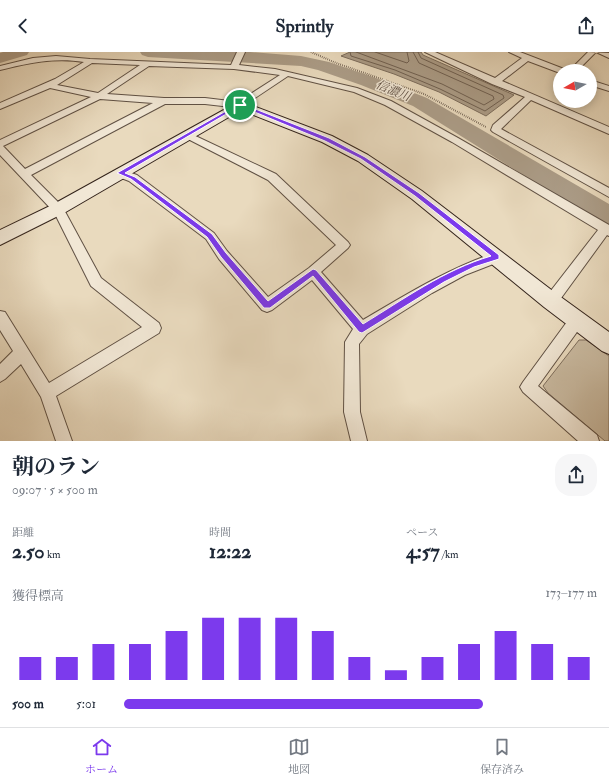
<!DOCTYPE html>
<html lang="ja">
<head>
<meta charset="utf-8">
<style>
	:root { --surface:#fff; --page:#f6f6f7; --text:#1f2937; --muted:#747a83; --line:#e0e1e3; --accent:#7c3aed }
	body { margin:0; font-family:"IM FELL Double Pica","Noto Serif JP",serif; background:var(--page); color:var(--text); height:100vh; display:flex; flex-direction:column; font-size:15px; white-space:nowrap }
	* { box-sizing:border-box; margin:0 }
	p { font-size:13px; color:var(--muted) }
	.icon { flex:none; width:22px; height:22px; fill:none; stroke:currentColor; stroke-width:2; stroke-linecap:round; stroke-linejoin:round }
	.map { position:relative; height:389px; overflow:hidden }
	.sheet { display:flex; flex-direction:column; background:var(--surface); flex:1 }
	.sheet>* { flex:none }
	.needle { width:26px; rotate:261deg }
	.tools { position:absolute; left:553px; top:12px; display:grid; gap:8px }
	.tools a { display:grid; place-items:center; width:44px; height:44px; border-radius:50%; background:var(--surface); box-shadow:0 2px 10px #0003; font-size:20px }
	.pin { position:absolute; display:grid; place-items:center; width:34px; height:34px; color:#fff; margin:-17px; border:2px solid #fff; border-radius:50%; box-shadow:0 1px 4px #0007 }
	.round { display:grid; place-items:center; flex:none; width:42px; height:42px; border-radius:16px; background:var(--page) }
	.overview { display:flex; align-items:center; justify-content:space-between; height:68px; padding:0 12px }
	h1 { font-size:22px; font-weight:700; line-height:30px }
	.figures { display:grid; grid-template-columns:repeat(3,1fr); gap:6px; height:68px; padding:4px 12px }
	.figures div { display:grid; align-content:center }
	.figures b { font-size:20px; font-weight:700 }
	.figures small { font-size:11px; font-weight:400 }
	.figures p { font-size:11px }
	.chart { height:112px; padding:8px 12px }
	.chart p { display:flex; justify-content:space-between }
	.chart svg { width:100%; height:72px; margin-top:4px; stroke:var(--accent); stroke-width:6 }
	ul { padding:0 12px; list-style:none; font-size:13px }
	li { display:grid; grid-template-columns:64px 48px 1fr; align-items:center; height:30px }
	li i { height:10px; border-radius:5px; background:var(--accent) }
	header { display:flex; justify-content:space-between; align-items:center; height:52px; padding:0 12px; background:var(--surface); font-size:18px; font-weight:700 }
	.menu { display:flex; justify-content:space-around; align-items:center; height:56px; border-top:1px solid var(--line); background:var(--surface); font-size:11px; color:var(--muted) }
	.menu a { display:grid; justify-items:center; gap:2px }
	.menu .selected { color:var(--accent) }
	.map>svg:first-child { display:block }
</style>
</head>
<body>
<header><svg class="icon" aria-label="back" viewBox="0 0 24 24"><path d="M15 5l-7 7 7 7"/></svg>Sprintly<svg class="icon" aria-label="share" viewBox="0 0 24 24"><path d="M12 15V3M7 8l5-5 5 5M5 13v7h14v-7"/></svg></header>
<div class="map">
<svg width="609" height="389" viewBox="0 0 609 389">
	<rect width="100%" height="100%" fill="#e9dabe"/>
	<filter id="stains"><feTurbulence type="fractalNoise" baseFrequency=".005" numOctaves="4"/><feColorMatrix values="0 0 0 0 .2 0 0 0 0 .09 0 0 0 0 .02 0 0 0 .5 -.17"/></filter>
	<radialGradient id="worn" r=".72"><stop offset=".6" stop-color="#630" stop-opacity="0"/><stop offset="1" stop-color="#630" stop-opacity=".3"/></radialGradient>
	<polygon fill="#cabba2" stroke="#7e6f5e" points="579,288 586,288 609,304 609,389 605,389 548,341 543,334"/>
	<polygon fill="#ab9c87" stroke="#7b6c5c" points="350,0 421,0 423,3 514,43 486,64 439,40 394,22 341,4"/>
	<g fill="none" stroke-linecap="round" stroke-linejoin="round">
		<g stroke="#6f6051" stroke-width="1">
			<polyline points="350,0 351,4 395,18 440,37 485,59 504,46 503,43 421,6 418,0"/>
			<polyline points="356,0 442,32 484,53 494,47 493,44 419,11 413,0"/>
			<polyline points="375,0 407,11 409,9 407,0"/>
		</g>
		<g fill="#ab9c87" fill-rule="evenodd">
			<polygon points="3,0 29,0 27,3 0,11 0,1"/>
			<polygon points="140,0 250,0 301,4 329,10 373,25 427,46 609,152 609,174 600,171 413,54 361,33 318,18 301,14 148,5 142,3"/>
		</g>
		<defs>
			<g id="street">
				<path d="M237,0H245L239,13L275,17L357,36L391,49L458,86L609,173V184L607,183L556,253L551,255L546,253L544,249L546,245L598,178L452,90L385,53L354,40L288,24L240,56L205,52H165L31,123L62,154L101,226L159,271L161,276L159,281L56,344L72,389H56L41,345L21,312L5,327L0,330V312L13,299L0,278V259L5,260L49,331L142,275L91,234L54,160L0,103V88L91,45L50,36L0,57V51L55,27L84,10C55,5 28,11 0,18V14L33,6L56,4L90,7L231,13ZM92,11L140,13L98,41L57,33ZM149,14L234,17L280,23L238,50L205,46H164L107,42ZM100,47L153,51L25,117L3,94Z"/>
				<polygon points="425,0 435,0 495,26 522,6 509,0 520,0 564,17 565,19 560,19 560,21 528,9 502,29 609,75 609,82 531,48 501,77 609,136 609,145 493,80 491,78 493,73 525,45 492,32"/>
				<polygon points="588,0 609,1 609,6 596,0 577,19 569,19"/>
				<polygon points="590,28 609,34 609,39 590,33"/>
				<path d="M187,80L276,122L348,190L350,193L348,196L321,220L363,268C407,242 449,216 497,200L501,201L503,205L501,209L465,223L432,241L367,282L359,292L360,360L367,389H351L344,360L345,290L353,277L312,228L272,258L267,260L262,258L219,207L206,187L129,129L116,124L115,121L116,118L120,117L137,123L214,181L227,199L268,245L309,216L336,193L268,128L184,85L182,83Z"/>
				<polygon points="577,261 582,263 584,268 582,273 538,334 597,383 599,389 578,389 523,340 520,335 523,330 572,263"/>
			</g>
			<polygon id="secondary" points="240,49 332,84 368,103 422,139 558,243 609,280 609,302 602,299 544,255 412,147 358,109 322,90 241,58 64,161 0,193 0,178 52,153"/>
		</defs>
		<use href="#street" stroke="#605144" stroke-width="2"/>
		<use href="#secondary" stroke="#33231b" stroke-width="2"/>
		<polyline stroke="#33231b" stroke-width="2" stroke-dasharray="0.5 1.5" stroke-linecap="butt" points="311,0 336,11 424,42 486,75"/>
		<use href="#street" fill="#f1e7d5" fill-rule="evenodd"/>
		<use href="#secondary" fill="#f1e7d5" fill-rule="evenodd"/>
	</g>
	<path fill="#7c3aed" stroke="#fff" fill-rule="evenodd" d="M240,51L329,86L365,105L419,141L499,203V207L474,215L444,230L362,281L359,280L313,224L270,256H264L221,205L207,185L131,127L117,121ZM240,54L325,89L361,107L415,144L491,204C444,218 404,247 363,272L316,218L313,217L268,249L226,201L212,182L135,125L125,121Z"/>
	<g text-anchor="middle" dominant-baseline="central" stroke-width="3" stroke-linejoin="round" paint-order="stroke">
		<g font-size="12" font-style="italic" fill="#5d4d41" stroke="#f1e7d5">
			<text transform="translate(393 39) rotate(22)">信濃川</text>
		</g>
	</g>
	<rect width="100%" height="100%" filter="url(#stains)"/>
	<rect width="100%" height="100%" fill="url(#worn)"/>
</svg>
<div class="tools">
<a><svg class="needle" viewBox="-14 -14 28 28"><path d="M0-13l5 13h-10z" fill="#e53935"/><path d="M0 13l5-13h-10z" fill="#747a83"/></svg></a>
</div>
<div class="pin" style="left:240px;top:53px;background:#1e9e55"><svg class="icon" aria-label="arrive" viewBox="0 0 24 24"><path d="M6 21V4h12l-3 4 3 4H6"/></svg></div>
</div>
<section class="sheet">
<div class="overview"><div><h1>朝のラン</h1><p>09:07 · 5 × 500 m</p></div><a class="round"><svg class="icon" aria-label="share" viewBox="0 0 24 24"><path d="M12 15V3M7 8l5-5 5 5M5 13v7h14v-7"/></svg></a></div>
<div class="figures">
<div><p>距離</p><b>2.50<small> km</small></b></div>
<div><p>時間</p><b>12:22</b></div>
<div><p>ペース</p><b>4:57<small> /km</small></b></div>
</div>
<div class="chart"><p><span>獲得標高</span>173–177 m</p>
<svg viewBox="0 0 160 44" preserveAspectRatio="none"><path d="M5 44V30M15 44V30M25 44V22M35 44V22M45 44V14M55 44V6M65 44V6M75 44V6M85 44V14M95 44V30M105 44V38M115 44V30M125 44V22M135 44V14M145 44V22M155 44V30"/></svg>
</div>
<ul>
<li><b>500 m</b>5:01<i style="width:76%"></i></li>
</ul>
</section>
<nav class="menu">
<a class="selected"><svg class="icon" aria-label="home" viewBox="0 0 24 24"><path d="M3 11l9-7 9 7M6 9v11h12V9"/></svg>ホーム</a>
<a><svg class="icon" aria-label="map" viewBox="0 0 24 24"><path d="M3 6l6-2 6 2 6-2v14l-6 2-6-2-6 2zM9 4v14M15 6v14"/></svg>地図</a>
<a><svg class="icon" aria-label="saved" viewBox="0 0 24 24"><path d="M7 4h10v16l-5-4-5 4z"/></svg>保存済み</a>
</nav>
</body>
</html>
